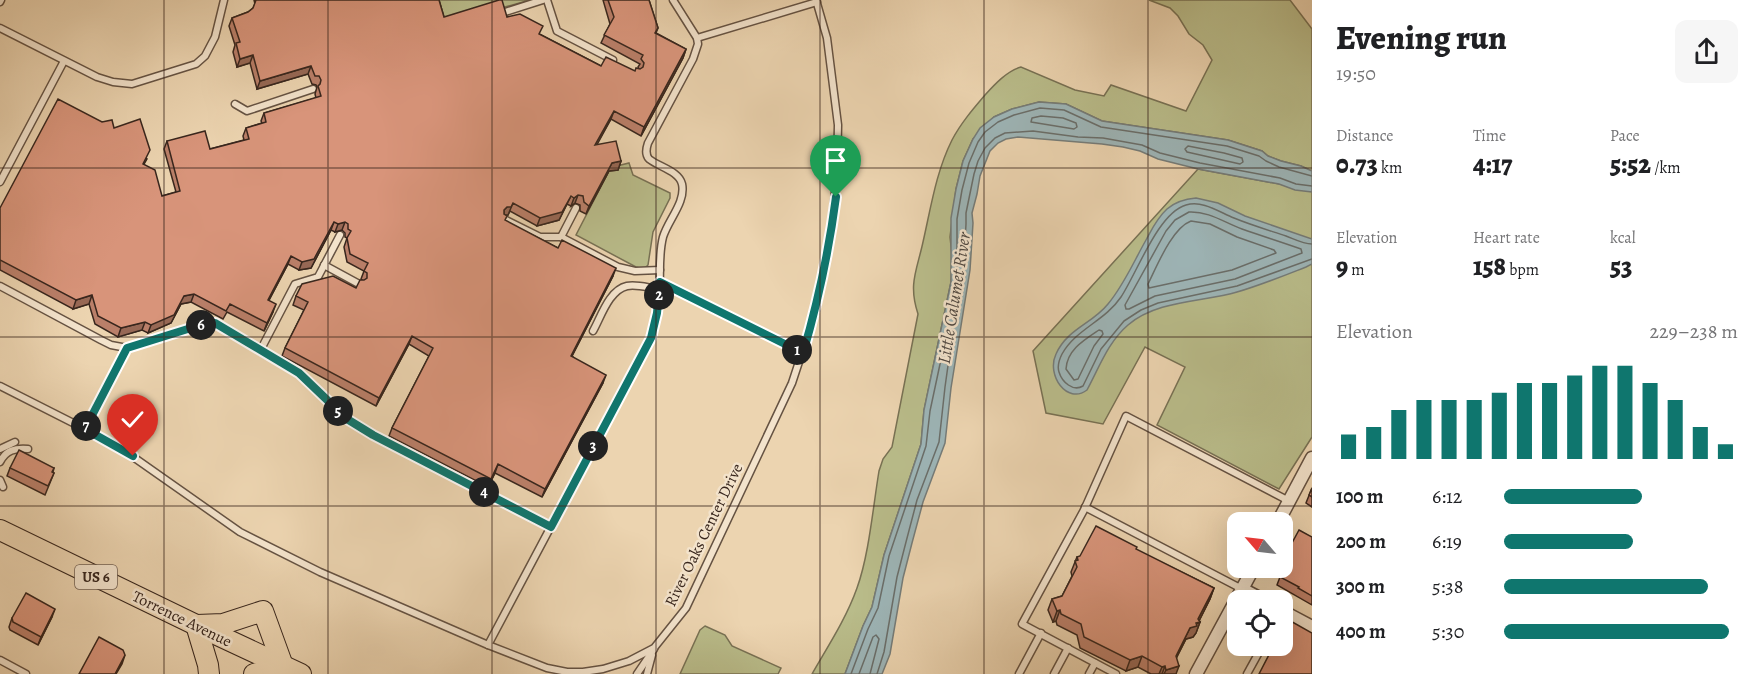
<!DOCTYPE html>
<html lang="en">
<head>
<meta charset="utf-8">
<style>
	:root { --surface:#fff; --page:#f6f6f6; --text:#202124; --muted:#757577; --accent:#0f766e }
	body { margin:0; font-family:Alegreya,serif; background:var(--page); color:var(--text); height:100vh; display:flex; flex-direction:column; font-size:22px; white-space:nowrap }
	* { box-sizing:border-box; margin:0 }
	p { font-size:20px; color:var(--muted) }
	.icon { flex:none; width:33px; height:33px; fill:none; stroke:currentColor; stroke-width:2; stroke-linecap:round; stroke-linejoin:round }
	.map { position:relative; flex:1; overflow:hidden }
	.sheet { display:flex; flex-direction:column; background:var(--surface); width:450px }
	.sheet>* { flex:none }
	.needle { width:39px; rotate:298deg }
	.tools { position:absolute; left:1227px; top:512px; display:grid; gap:12px }
	.tools a { display:grid; place-items:center; width:66px; height:66px; border-radius:12px; background:var(--surface); box-shadow:0 6px 24px #0002; font-size:30px }
	.pin { position:absolute; display:grid; place-items:center; width:51px; height:51px; color:#fff; margin:-62px -26px; border-radius:50% 50% 50% 0; rotate:-45deg; box-shadow:0 0 6px #0007 }
	.pin .icon { rotate:45deg }
	.km { position:absolute; width:30px; height:30px; margin:-15px; border-radius:50%; background:#222; color:#fff; font-size:16px; line-height:30px; text-align:center }
	.round { display:grid; place-items:center; flex:none; width:63px; height:63px; border-radius:12px; background:var(--page) }
	.summary { display:flex; align-items:center; justify-content:space-between; height:102px; padding:0 24px }
	h1 { font-size:33px; font-weight:800; line-height:45px }
	.stats { display:grid; grid-template-columns:repeat(3,1fr); gap:9px; height:102px; padding:6px 24px }
	.stats div { display:grid; align-content:center }
	.stats b { font-size:26px; font-weight:800 }
	.stats small { font-size:16px; font-weight:400 }
	.stats p { font-size:16px }
	.chart { height:168px; padding:12px 24px }
	.chart p { display:flex; justify-content:space-between }
	.chart svg { width:100%; height:108px; margin-top:6px; stroke:var(--accent); stroke-width:6 }
	ul { padding:0 24px; list-style:none; font-size:20px }
	li { display:grid; grid-template-columns:96px 72px 1fr; align-items:center; height:45px }
	li i { height:15px; border-radius:8px; background:var(--accent) }
	main { display:flex; flex:1; min-height:0 }
	.map>svg:first-child { display:block }
</style>
</head>
<body>
<main>
<div class="map">
<svg width="1312" height="674" viewBox="0 0 1312 674">
	<rect width="100%" height="100%" fill="#ecd4b0"/>
	<filter id="stains"><feTurbulence type="fractalNoise" baseFrequency=".00333" numOctaves="4"/><feColorMatrix values="0 0 0 0 .2 0 0 0 0 .09 0 0 0 0 .02 0 0 0 .5 -.17"/></filter>
	<radialGradient id="worn" r=".72"><stop offset=".6" stop-color="#630" stop-opacity="0"/><stop offset="1" stop-color="#630" stop-opacity=".3"/></radialGradient>
	<g fill="#b9bc8a" stroke="#787154" stroke-width="1.5">
		<polygon points="433,0 530,0 441,25"/>
		<path d="M1149,0H1290L1312,29V171L1301,166L1281,161L1268,156L1262,151L1228,140L1102,121L1066,104L1039,102L1012,109L994,117L973,139L963,161L956,189L950,237L952,255L951,282L924,410L921,444L884,555L872,607L863,626L845,674H812C828,646 846,619 857,588C869,555 873,507 879,471L883,459L892,447L918,314C908,284 917,270 923,242C931,207 936,172 952,140C961,123 973,109 985,95C995,84 1007,71 1021,67L1075,90L1104,96L1111,85L1186,111L1212,60L1203,45L1189,34L1178,16L1170,8Z"/>
		<polygon points="629,163 633,175 670,193 670,198 653,232 648,265 644,269 636,267 576,235 609,171 617,166"/>
		<polygon points="1198,169 1312,190 1312,437 1279,489 1157,425 1185,367 1145,347 1103,424 1046,413 1033,351"/>
		<polygon points="705,626 725,635 732,646 781,668 778,674 680,674 700,630"/>
	</g>
	<g fill="#9db5b7" stroke="#757c79" stroke-width="1.5">
		<polygon points="1039,102 1066,104 1102,121 1228,140 1262,151 1268,156 1281,161 1301,166 1312,171 1312,192 1295,190 1279,184 1198,169 1158,159 1140,151 1123,147 1102,144 1018,137 1006,139 998,143 990,151 980,176 977,194 972,213 973,223 970,270 951,388 945,443 923,502 912,543 903,578 890,654 882,674 845,674 863,626 872,607 884,555 921,444 924,410 951,282 951,218 956,189 963,161 973,139 980,128 994,117 1012,109"/>
		<path d="M1196,198L1218,203L1245,216L1312,239V264L1306,267C1283,276 1261,285 1237,292C1203,302 1157,300 1128,325C1108,342 1099,368 1087,390C1067,405 1046,375 1056,354C1067,329 1092,324 1108,304C1124,285 1134,261 1146,240C1152,229 1157,218 1167,209C1175,202 1184,199 1196,198Z"/>
	</g>
	<g fill="none" stroke-linecap="round" stroke-linejoin="round">
		<g stroke="#6a6e6a" stroke-width="1.5">
			<polygon points="1041,116 1063,118 1076,123 1077,127 1074,129 1031,122 1032,118"/>
			<polygon points="1188,146 1224,153 1242,158 1243,162 1240,164 1187,152 1185,149"/>
			<polyline points="1312,176 1279,167 1266,161 1259,156 1227,146 1101,127 1064,110 1040,108 1014,115 998,122 985,132 978,142 969,163 962,190 957,219 957,276 960,279 963,276 966,224 966,213 974,174 978,161 985,148 995,138 1005,133 1033,131 1078,137 1103,138 1142,145 1160,153 1200,163 1280,178 1296,184 1312,186"/>
			<path d="M1189,212C1209,211 1225,223 1242,229C1262,236 1281,242 1301,249L1302,253L1235,279L1155,296L1129,309H1126L1125,305L1166,231L1175,220Z"/>
			<path d="M1191,221L1210,224L1237,237L1274,250L1276,253L1232,270L1149,288L1148,284C1157,266 1172,228 1191,221Z"/>
			<path d="M1312,244C1303,244 1294,239 1286,236C1268,230 1251,225 1234,218C1219,212 1203,200 1186,205C1158,213 1137,273 1121,297C1105,321 1076,329 1062,354C1059,360 1057,366 1059,372C1062,382 1073,392 1083,386L1101,349L1124,321L1141,310L1158,303L1237,286L1312,259"/>
			<path d="M1099,330L1102,331L1103,334L1094,346L1078,379L1074,380L1066,369C1067,350 1084,340 1099,330Z"/>
			<polyline points="851,674 868,629 878,608 889,556 926,446 930,411 946,336 950,334 952,337 945,387 939,442 917,500 906,542 897,577 884,652 877,674"/>
			<polyline points="859,674 873,637 876,635 879,639 870,674"/>
		</g>
		<defs>
			<g id="service">
				<polyline points="547,0 557,31 613,60"/>
				<polyline points="0,2 1,0"/>
				<polyline points="505,12 543,0"/>
				<polyline points="0,28 97,77 113,82 132,84 196,64 205,56 215,37 224,0"/>
				<polyline points="697,38 817,2"/>
				<polyline points="235,104 247,111 313,89"/>
				<polyline points="0,182 64,61"/>
				<polyline points="506,220 540,237 561,237 618,267 635,271 660,270"/>
				<polyline points="561,237 576,208"/>
				<polyline points="324,265 359,284"/>
				<polyline points="660,282 803,353"/>
				<polyline points="0,286 101,340 111,345 127,348 207,323 215,323 265,354 287,365 299,373 347,419 368,432 551,527"/>
				<path d="M593,331C601,317 609,290 627,286C637,284 649,288 660,289"/>
				<polyline points="260,351 295,284 318,277 340,235"/>
				<polyline points="0,386 85,429 129,454 240,532 320,572 488,645 547,668 567,672 583,672 603,669 629,661 654,648 686,608 792,383 816,310 832,224 837,171 838,125 827,38 816,0"/>
				<polyline points="85,429 127,348"/>
				<polyline points="0,449 15,442"/>
				<path d="M0,462C6,450 15,448 28,449"/>
				<polyline points="0,480 3,487"/>
				<polyline points="1085,507 1242,589"/>
				<path d="M488,645L651,338C655,325 658,311 659,297C661,277 658,256 663,237C668,220 686,202 682,184C679,171 659,167 649,159C645,154 646,149 648,143L693,59L698,44L697,38L673,0"/>
				<polyline points="0,660 26,674"/>
				<polyline points="637,674 654,649"/>
				<polyline points="647,674 652,655"/>
				<polyline points="1019,674 1041,633"/>
				<polyline points="1054,674 1068,648"/>
				<polyline points="1089,674 1095,663"/>
				<polyline points="1116,674 1022,624 1084,510 1126,416 1289,501"/>
				<polyline points="1247,674 1263,645"/>
			</g>
			<g id="minor">
				<polyline points="1278,522 1312,458"/>
				<polyline points="1242,589 1263,600"/>
				<polyline points="1282,611 1312,627"/>
				<polyline points="1196,674 1254,567"/>
			</g>
			<g id="primary">
				<polyline points="0,530 196,625 301,674"/>
				<polyline points="196,625 208,665 209,674"/>
				<polyline points="197,625 223,624 263,611 283,666"/>
				<polyline points="254,674 283,666"/>
			</g>
		</defs>
		<use href="#service" stroke="#655242" stroke-width="9"/>
		<use href="#minor" stroke="#655242" stroke-width="15"/>
		<use href="#primary" stroke="#38261d" stroke-width="22"/>
		<use href="#service" stroke="#f3e3cc" stroke-width="6"/>
		<use href="#minor" stroke="#f3e3cc" stroke-width="12"/>
		<use href="#primary" stroke="#ecd4b0" stroke-width="20"/>
	</g>
	<g fill="#ba7f69" stroke="#38261d" stroke-width="1.5">
		<polygon points="254,0 439,0 444,17 507,17 601,66 635,71 639,69 638,67 640,64 601,43 610,24 603,0 649,0 658,28 656,33 686,49 683,58 641,136 611,119 596,145 621,161 618,170 609,171 586,214 580,211 580,205 575,203 571,206 567,204 559,220 537,226 510,211 508,215 506,215 505,221 613,276 572,356 603,383 542,497 495,473 488,487 389,436 392,428 429,356 409,344 376,406 282,356 285,348 304,310 293,305 296,296 356,288 362,280 361,279 364,271 347,262 344,247 347,238 345,237 345,233 342,230 335,232 331,230 311,268 299,270 288,264 269,300 273,312 264,331 227,312 223,319 191,302 181,304 171,323 148,333 142,330 118,337 95,324 89,304 73,309 0,270 0,208 102,122 114,128 147,159 144,164 162,196 176,192 164,149 167,141 210,149 244,140 243,136 246,128 262,123 261,121 264,113 316,98 315,94 317,87 316,85 312,84 308,74 257,89 250,63 237,67 233,52 235,45 229,26 232,18 248,12 253,8 255,4"/>
		<polygon points="10,468 54,468 53,472 54,473 45,495 7,476"/>
		<polygon points="1312,488 1312,507 1306,503"/>
		<polygon points="1312,537 1312,605 1277,585 1280,577 1287,564 1283,562 1286,554"/>
		<polygon points="1136,550 1214,588 1210,599 1199,621 1200,622 1196,633 1193,637 1186,639 1176,658 1176,674 1151,674 1138,667 1126,671 1080,648 1077,635 1057,625 1056,621 1053,622 1048,610 1052,599 1062,596 1072,576 1071,572 1077,557"/>
		<polygon points="52,617 38,645 10,630 9,627 12,618"/>
	</g>
	<g fill="#976855" stroke="#38261d" stroke-width="1.5">
		<polygon points="686,49 683,58 641,136 644,127"/>
		<polygon points="253,55 250,63 237,67 240,59"/>
		<polygon points="311,66 308,74 257,89 260,81"/>
		<polygon points="614,111 611,119 592,154 595,145"/>
		<polygon points="621,161 618,170 609,171 586,214 589,206 612,163"/>
		<polygon points="578,195 575,203 571,206 574,198"/>
		<polygon points="571,196 559,220 537,226 540,218"/>
		<polygon points="513,203 508,215 504,215 504,210 507,207"/>
		<polygon points="334,222 331,230 311,268 299,270 302,262"/>
		<polygon points="345,222 342,230 335,232 338,224"/>
		<polygon points="291,256 288,264 265,308 268,300"/>
		<polygon points="616,268 613,276 568,364 571,356"/>
		<polygon points="194,294 191,302 181,304 171,323 148,333 151,325 184,296"/>
		<polygon points="92,295 89,304 73,309 76,300"/>
		<polygon points="276,304 273,312 264,331 267,323"/>
		<polygon points="145,322 142,330 118,337 121,328"/>
		<polygon points="412,336 409,344 376,406 379,398"/>
		<polygon points="606,375 603,383 542,497 545,489"/>
		<polygon points="498,464 495,473 488,487 491,479"/>
		<polygon points="1214,588 1210,599 1198,623 1200,622 1196,633 1193,637 1186,639 1172,667 1176,656 1190,628 1198,619"/>
		<polygon points="55,609 52,617 38,645 41,637"/>
		<polygon points="1060,610 1056,621 1053,622 1057,611"/>
		<polygon points="125,655 122,664 116,674 115,674"/>
		<polygon points="1142,656 1138,667 1126,671 1130,660"/>
		<polygon points="1165,666 1162,674 1159,674 1162,667"/>
		<polygon points="1179,666 1176,674 1164,674 1166,670"/>
	</g>
	<g fill="#d8947a" stroke="#38261d" stroke-width="1.5">
		<polygon points="256,0 439,0 444,17 499,0 502,0 507,17 520,14 543,26 539,34 601,66 606,57 635,71 636,68 640,69 643,67 644,63 641,59 643,55 604,35 614,17 608,0 649,0 658,28 655,33 686,49 644,127 614,111 595,145 616,141 621,161 612,163 589,206 584,202 583,196 578,195 574,198 571,196 562,212 540,218 513,203 511,207 507,207 504,210 504,214 507,216 505,220 558,248 562,240 616,268 571,356 606,375 545,489 498,464 491,479 392,428 433,348 412,336 379,398 285,348 308,302 296,296 302,284 333,276 356,288 360,280 364,280 367,278 367,273 364,271 368,263 350,254 347,238 351,231 348,229 348,224 345,222 338,224 334,222 314,259 302,262 291,256 268,300 276,304 267,323 230,304 226,311 194,294 184,296 174,315 151,325 145,322 121,328 98,316 92,295 76,300 0,260 0,208 58,99 102,122 112,120 114,128 140,119 150,150 143,164 155,170 162,196 180,191 167,141 205,131 210,149 249,139 246,128 266,122 264,113 321,96 318,86 320,84 321,80 319,76 315,76 311,66 260,81 253,55 240,59 236,43 240,42 232,18 248,12 253,8"/>
		<polygon points="19,450 54,468 52,472 54,473 48,486 10,468"/>
		<polygon points="1312,488 1312,497 1309,495"/>
		<polygon points="1096,526 1137,547 1136,549 1214,588 1198,619 1200,622 1196,623 1197,626 1190,628 1176,656 1179,666 1166,670 1165,666 1162,667 1142,656 1130,660 1084,637 1081,624 1061,614 1060,610 1057,611 1052,599 1062,596 1077,567 1075,561 1078,560 1077,557 1080,556"/>
		<polygon points="1299,530 1312,537 1312,596 1298,588 1299,587 1280,577 1291,556 1286,554"/>
		<polygon points="26,593 55,609 41,637 13,622 12,618"/>
		<polygon points="1287,619 1312,633 1312,674 1259,674 1274,645 1282,645 1282,629"/>
		<polygon points="99,637 123,650 125,655 115,674 79,674"/>
	</g>
	<g fill="none" stroke-linecap="round" stroke-linejoin="round">
		<defs>
			<path id="route" d="M133,456L85,429L127,348L207,323H215L299,373L347,419L373,435L551,527L651,338L657,313L660,282L803,353C818,302 829,250 836,197"/>
		</defs>
		<use href="#route" stroke="#fff" stroke-width="12"/>
		<use href="#route" stroke="#0f766e" stroke-width="8"/>
	</g>
	<path fill="none" stroke="#38261d" stroke-width="1.5" stroke-opacity="0.55" d="M164,0V674M328,0V674M492,0V674M656,0V674M820,0V674M984,0V674M1148,0V674M0,168H1312M0,337H1312M0,506H1312"/>
	<g text-anchor="middle" dominant-baseline="central" stroke-width="5" stroke-linejoin="round" paint-order="stroke">
		<rect fill="#f3e3cc" stroke="#705f52" stroke-width="1.5" x="75" y="565" width="42" height="24" rx="4.5"/>
		<g font-size="15" font-weight="bold" fill="#38261d">
			<text x="96" y="577">US 6</text>
		</g>
		<g font-size="16" fill="#38261d" stroke="#f3e3cc">
			<text transform="translate(704 535) rotate(-64)">River Oaks Center Drive</text>
			<text transform="translate(182 619) rotate(26)">Torrence Avenue</text>
		</g>
		<g font-size="18" font-style="italic" fill="#514a44" stroke="#f3e3cc">
			<text transform="translate(954 298) rotate(-81)">Little Calumet River</text>
		</g>
	</g>
	<rect width="100%" height="100%" filter="url(#stains)"/>
	<rect width="100%" height="100%" fill="url(#worn)"/>
</svg>
<div class="tools">
<a><svg class="needle" viewBox="-14 -14 28 28"><path d="M0-13l5 13h-10z" fill="#e53935"/><path d="M0 13l5-13h-10z" fill="#757577"/></svg></a>
<a><svg class="icon" aria-label="locate" viewBox="0 0 24 24"><circle cx="12" cy="12" r="6"/><path d="M12 2v4M12 18v4M2 12h4M18 12h4"/></svg></a>
</div>
<div class="pin" style="left:836px;top:197px;background:#1e9e55"><svg class="icon" aria-label="arrive" viewBox="0 0 24 24"><path d="M6 21V4h12l-3 4 3 4H6"/></svg></div>
<div class="pin" style="left:133px;top:456px;background:#d93025"><svg class="icon" aria-label="check" viewBox="0 0 24 24"><path d="M5 12l5 5 9-10"/></svg></div>
<b class="km" style="left:797px;top:350px">1</b>
<b class="km" style="left:659px;top:295px">2</b>
<b class="km" style="left:593px;top:446px">3</b>
<b class="km" style="left:484px;top:492px">4</b>
<b class="km" style="left:338px;top:411px">5</b>
<b class="km" style="left:201px;top:325px">6</b>
<b class="km" style="left:86px;top:426px">7</b>
</div>
<section class="sheet">
<div class="summary"><div><h1>Evening run</h1><p>19:50</p></div><a class="round"><svg class="icon" aria-label="share" viewBox="0 0 24 24"><path d="M12 15V3M7 8l5-5 5 5M5 13v7h14v-7"/></svg></a></div>
<div class="stats">
<div><p>Distance</p><b>0.73<small> km</small></b></div>
<div><p>Time</p><b>4:17</b></div>
<div><p>Pace</p><b>5:52<small> /km</small></b></div>
</div>
<div class="stats">
<div><p>Elevation</p><b>9<small> m</small></b></div>
<div><p>Heart rate</p><b>158<small> bpm</small></b></div>
<div><p>kcal</p><b>53</b></div>
</div>
<div class="chart"><p><span>Elevation</span>229–238 m</p>
<svg viewBox="0 0 160 44" preserveAspectRatio="none"><path d="M5 44V34M15 44V31M25 44V24M35 44V20M45 44V20M55 44V20M65 44V17M75 44V13M85 44V13M95 44V10M105 44V6M115 44V6M125 44V13M135 44V20M145 44V31M155 44V38"/></svg>
</div>
<ul>
<li><b>100 m</b>6:12<i style="width:59%"></i></li>
<li><b>200 m</b>6:19<i style="width:55%"></i></li>
<li><b>300 m</b>5:38<i style="width:87%"></i></li>
<li><b>400 m</b>5:30<i style="width:96%"></i></li>
</ul>
</section>
</main>
</body>
</html>
